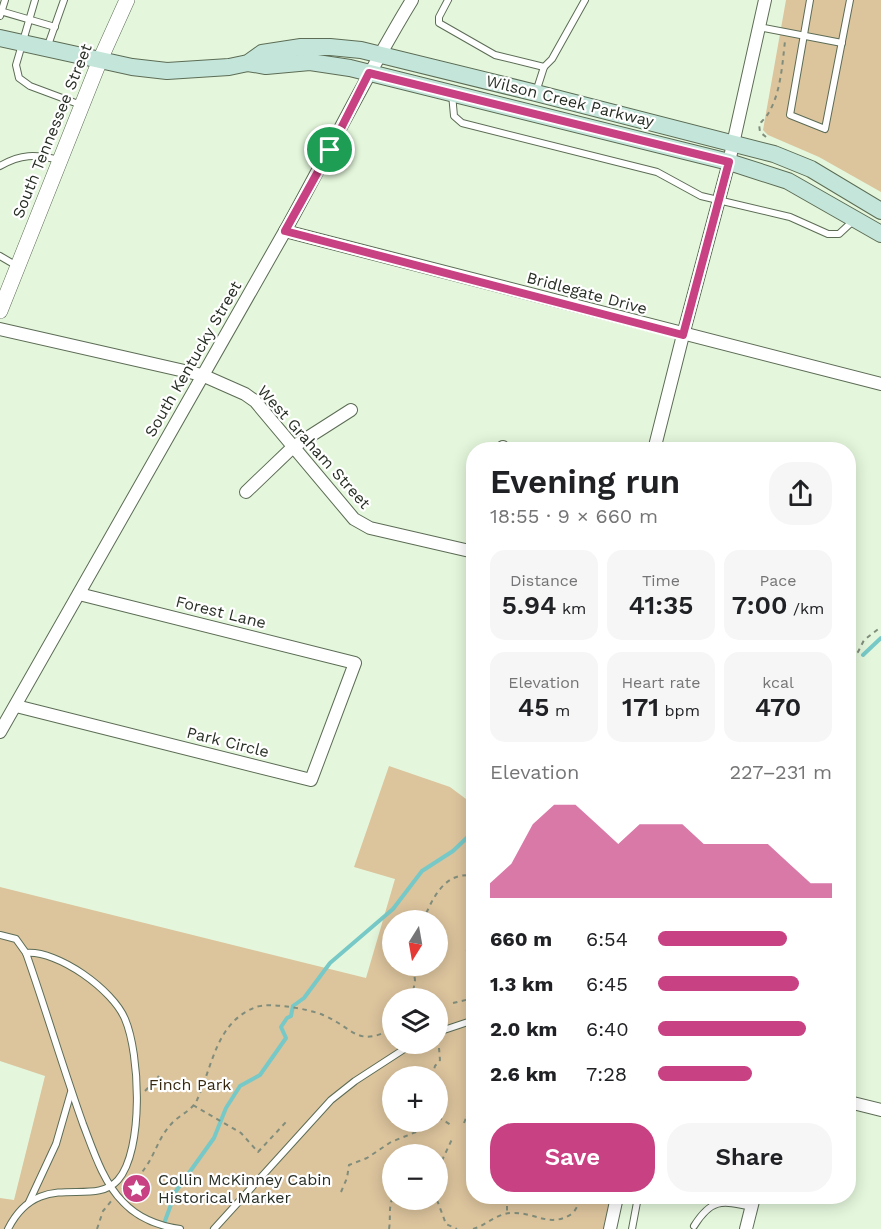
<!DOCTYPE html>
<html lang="en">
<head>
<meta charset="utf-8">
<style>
	:root { --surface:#fff; --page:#f6f6f6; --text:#202124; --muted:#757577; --accent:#c84182 }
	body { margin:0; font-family:"Work Sans",sans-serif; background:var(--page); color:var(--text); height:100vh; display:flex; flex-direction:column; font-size:22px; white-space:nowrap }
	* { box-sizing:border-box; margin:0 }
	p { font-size:20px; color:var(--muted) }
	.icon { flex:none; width:33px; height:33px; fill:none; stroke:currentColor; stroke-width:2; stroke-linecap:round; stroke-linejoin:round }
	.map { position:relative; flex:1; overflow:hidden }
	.details { position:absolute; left:466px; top:442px; width:390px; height:762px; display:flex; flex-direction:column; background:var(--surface); border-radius:24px; box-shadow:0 3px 15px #0003 }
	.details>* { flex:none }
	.needle { width:39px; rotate:191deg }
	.tools { position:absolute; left:382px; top:910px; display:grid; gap:12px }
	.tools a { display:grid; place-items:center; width:66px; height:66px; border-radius:50%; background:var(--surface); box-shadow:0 3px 15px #0003; font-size:30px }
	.pin { position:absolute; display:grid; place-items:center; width:51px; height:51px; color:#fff; margin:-26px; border:3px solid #fff; border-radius:50%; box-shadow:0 2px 6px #0007 }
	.round { display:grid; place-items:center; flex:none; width:63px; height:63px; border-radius:24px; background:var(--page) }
	.summary { display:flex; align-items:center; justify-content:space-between; height:102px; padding:0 24px }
	h1 { font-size:33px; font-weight:600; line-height:45px }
	.stats { display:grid; grid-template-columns:repeat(3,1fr); gap:9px; height:102px; padding:6px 24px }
	.stats div { display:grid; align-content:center; border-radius:15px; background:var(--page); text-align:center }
	.stats b { font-size:26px; font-weight:600 }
	.stats small { font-size:16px; font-weight:400 }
	.stats p { font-size:16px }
	.chart { height:168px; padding:12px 24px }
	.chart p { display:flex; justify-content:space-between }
	.chart svg { width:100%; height:108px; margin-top:6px; fill:var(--accent); opacity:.7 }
	.cta { display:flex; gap:12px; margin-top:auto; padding:12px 24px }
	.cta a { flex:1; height:69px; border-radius:24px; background:var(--accent); color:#fff; font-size:24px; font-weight:600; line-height:69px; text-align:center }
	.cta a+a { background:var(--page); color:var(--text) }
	ul { padding:0 24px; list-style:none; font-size:20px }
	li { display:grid; grid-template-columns:96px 72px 1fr; align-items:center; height:45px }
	li i { height:15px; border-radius:8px; background:var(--accent) }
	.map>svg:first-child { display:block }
</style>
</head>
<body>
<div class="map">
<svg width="881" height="1229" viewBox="0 0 881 1229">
	<rect width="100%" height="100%" fill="#e4f7dc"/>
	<g fill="#dcc49d" fill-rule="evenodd">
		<polygon points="786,0 881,0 881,192 819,157 768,135 763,130"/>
		<path d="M389,766L450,787L474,805V1197H611L603,1229H0V1198L14,1200L45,1076L0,1061V887L366,978L395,879L354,867ZM393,921H438V966H393ZM393,999H438V1044H393ZM393,1077H438V1122H393ZM393,1155H438V1200H393Z"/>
	</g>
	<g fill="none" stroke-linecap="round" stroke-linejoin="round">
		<g stroke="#77c9c7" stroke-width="4">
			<polyline points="863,655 881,638"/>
			<polyline points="162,1229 176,1191 214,1138 226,1108 240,1086 260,1075 286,1038 281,1027 287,1018 291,1016 293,1006 304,998 330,963 393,909 422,871 453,851 474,831"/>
		</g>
		<defs>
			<g id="service">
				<polyline points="35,0 16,65 19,78 30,86 81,105"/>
				<polyline points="448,0 439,17 439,23 495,55 544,67"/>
				<polyline points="810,0 790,115 825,129 850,0"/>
				<polyline points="0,11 55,27"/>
				<polyline points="0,16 5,0"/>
				<polyline points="759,27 842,43"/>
				<polyline points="47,48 64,0"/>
				<polyline points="536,92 544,67 552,59 585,0"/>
				<polyline points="452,94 454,116 462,123 657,172 701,196 790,217 828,234 839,234 854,220"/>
				<path d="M0,166C21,154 35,154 59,160"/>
				<polyline points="0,256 17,266"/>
				<path d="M0,935L16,939L26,953C46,1010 63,1068 83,1124C93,1150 103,1182 123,1202C138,1218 159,1226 180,1229"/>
				<polyline points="438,1032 474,1020"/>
				<polyline points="29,1202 56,1144 71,1092"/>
				<path d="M694,1226C711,1199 721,1200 751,1207"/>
				<path d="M8,1229C39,1167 92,1209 118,1180C144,1150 140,1054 125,1019C113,990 58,950 26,953"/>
				<polyline points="214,1229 331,1100 355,1081 412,1044"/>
				<polyline points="632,1229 638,1197"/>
			</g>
			<g id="minor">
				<polyline points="285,231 881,384"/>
				<polyline points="0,329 202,375 245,394 255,401 354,519 370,528 474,552"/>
				<polyline points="503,447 504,450"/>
				<polyline points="654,450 683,335 729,162 765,0"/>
				<polyline points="246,492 293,447 351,410"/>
				<polyline points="16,706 311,780 355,663 79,594"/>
				<path d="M0,732L285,231C328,154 366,75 412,0"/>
				<polyline points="849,1102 881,1110"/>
				<polyline points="610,1229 617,1197"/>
				<polyline points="746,1229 754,1197"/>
			</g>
			<polyline id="tertiary" points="0,311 100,60 127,0"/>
			<g id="secondary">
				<polyline points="0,38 132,67 167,71 229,67 248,63 262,53 301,47 330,47 361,50 536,93 774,154 811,169 881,211"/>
				<polyline points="248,63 266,66 310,62 350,68 729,162 788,181 881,234"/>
			</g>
		</defs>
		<use href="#service" stroke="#5c6c55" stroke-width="8"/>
		<use href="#minor" stroke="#5c6c55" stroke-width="14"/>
		<use href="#tertiary" stroke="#5c6c55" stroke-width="16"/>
		<use href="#secondary" stroke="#5c6c55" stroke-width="18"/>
		<g stroke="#818d7b" stroke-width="2" stroke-dasharray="4.5 4.5" stroke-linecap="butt">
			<path d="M766,137L760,132L759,124C780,107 782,67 785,41"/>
			<polyline points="849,656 858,652 864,640 881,627"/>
			<path d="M423,921C432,899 445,870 474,876"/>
			<polyline points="466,950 474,952"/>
			<polyline points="472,998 474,992"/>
			<polyline points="412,999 415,980 413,966"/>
			<polyline points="453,1003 474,998"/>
			<polyline points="432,1077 435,1066 440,1060 439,1048"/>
			<polyline points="145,1091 159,1076"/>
			<polyline points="193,1105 241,1133 258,1152 286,1122"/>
			<polyline points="438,1117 451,1125"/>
			<polyline points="464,1123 466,1118 474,1110"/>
			<polyline points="438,1169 453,1137"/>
			<path d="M122,1189C130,1183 140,1176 145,1168C157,1151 158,1137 174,1121C182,1114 192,1110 197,1100C213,1065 216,1022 256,1007C270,1002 309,1009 323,1015C353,1027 357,1049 393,1028"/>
			<polyline points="341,1192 347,1178 349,1165 367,1158 391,1142 416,1132 434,1122"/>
			<polyline points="507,1197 507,1213"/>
			<polyline points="437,1200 446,1224 457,1229"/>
			<polyline points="97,1229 103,1211 112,1200"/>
			<path d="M389,1229C391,1218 388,1207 393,1197"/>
			<path d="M473,1229C487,1225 497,1213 512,1213C536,1212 550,1229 573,1213C577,1208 579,1202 584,1197"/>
		</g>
		<use href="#service" stroke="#fff" stroke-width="6"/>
		<use href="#minor" stroke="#fff" stroke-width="12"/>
		<use href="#tertiary" stroke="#fff" stroke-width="15"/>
		<use href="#secondary" stroke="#c4e6da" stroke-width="16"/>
	</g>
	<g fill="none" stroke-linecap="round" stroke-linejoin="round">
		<defs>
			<polygon id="route" points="369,73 729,162 683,335 285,231 330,150"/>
		</defs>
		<use href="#route" stroke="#fff" stroke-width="12"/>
		<use href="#route" stroke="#c84182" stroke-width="8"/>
	</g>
	<defs>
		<symbol id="sight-disc" viewBox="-11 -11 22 22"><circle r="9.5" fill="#c84182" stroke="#fff"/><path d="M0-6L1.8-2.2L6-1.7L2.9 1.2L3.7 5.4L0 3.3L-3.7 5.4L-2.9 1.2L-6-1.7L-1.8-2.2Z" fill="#fff"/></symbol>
	</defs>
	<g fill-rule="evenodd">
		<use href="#sight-disc" x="120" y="1172" width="33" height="33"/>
	</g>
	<g text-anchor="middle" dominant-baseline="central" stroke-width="4.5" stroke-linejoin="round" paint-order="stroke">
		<g font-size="16" fill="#282f25" stroke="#fff">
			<text transform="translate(570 101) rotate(14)">Wilson Creek Parkway</text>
			<text transform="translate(52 131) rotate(-68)">South Tennessee Street</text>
			<text transform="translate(587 293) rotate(15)">Bridlegate Drive</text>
			<text transform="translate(193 359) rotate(-60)">South Kentucky Street</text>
			<text transform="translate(314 447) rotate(48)">West Graham Street</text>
			<text transform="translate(221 612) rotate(14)">Forest Lane</text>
			<text transform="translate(228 742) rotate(14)">Park Circle</text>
		</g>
		<g font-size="16" fill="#37280f" stroke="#fff">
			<text x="190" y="1084">Finch Park</text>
		</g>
		<g font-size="16" fill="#282f25" stroke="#fff" text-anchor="start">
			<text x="158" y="1179">Collin McKinney Cabin<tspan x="158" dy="18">Historical Marker</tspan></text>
		</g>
	</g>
</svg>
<div class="tools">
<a><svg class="needle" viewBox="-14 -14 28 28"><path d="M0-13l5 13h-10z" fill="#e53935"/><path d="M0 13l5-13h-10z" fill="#757577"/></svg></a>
<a><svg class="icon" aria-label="layers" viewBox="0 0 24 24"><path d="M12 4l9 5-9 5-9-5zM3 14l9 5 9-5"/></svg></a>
<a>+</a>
<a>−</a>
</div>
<div class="pin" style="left:330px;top:150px;background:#1e9e55"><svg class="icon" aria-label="arrive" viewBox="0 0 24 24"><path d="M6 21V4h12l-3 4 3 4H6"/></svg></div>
<section class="details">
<div class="summary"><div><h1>Evening run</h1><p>18:55 · 9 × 660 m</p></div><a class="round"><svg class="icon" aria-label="share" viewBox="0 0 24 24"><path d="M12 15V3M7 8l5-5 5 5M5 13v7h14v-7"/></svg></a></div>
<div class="stats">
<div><p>Distance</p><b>5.94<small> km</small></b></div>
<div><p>Time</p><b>41:35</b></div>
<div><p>Pace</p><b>7:00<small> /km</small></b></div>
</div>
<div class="stats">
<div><p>Elevation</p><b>45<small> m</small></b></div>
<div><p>Heart rate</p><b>171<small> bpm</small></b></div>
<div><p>kcal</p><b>470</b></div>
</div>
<div class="chart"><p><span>Elevation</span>227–231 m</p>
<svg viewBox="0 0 160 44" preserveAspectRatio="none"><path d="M0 44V38L10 30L20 14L30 6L40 6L50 14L60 22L70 14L80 14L90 14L100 22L110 22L120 22L130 22L140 30L150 38L160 38V44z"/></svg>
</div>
<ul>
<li><b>660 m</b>6:54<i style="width:74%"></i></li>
<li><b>1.3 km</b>6:45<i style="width:81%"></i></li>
<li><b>2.0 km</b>6:40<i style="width:85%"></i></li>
<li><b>2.6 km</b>7:28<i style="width:54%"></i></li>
</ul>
<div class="cta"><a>Save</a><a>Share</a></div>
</section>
</div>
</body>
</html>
